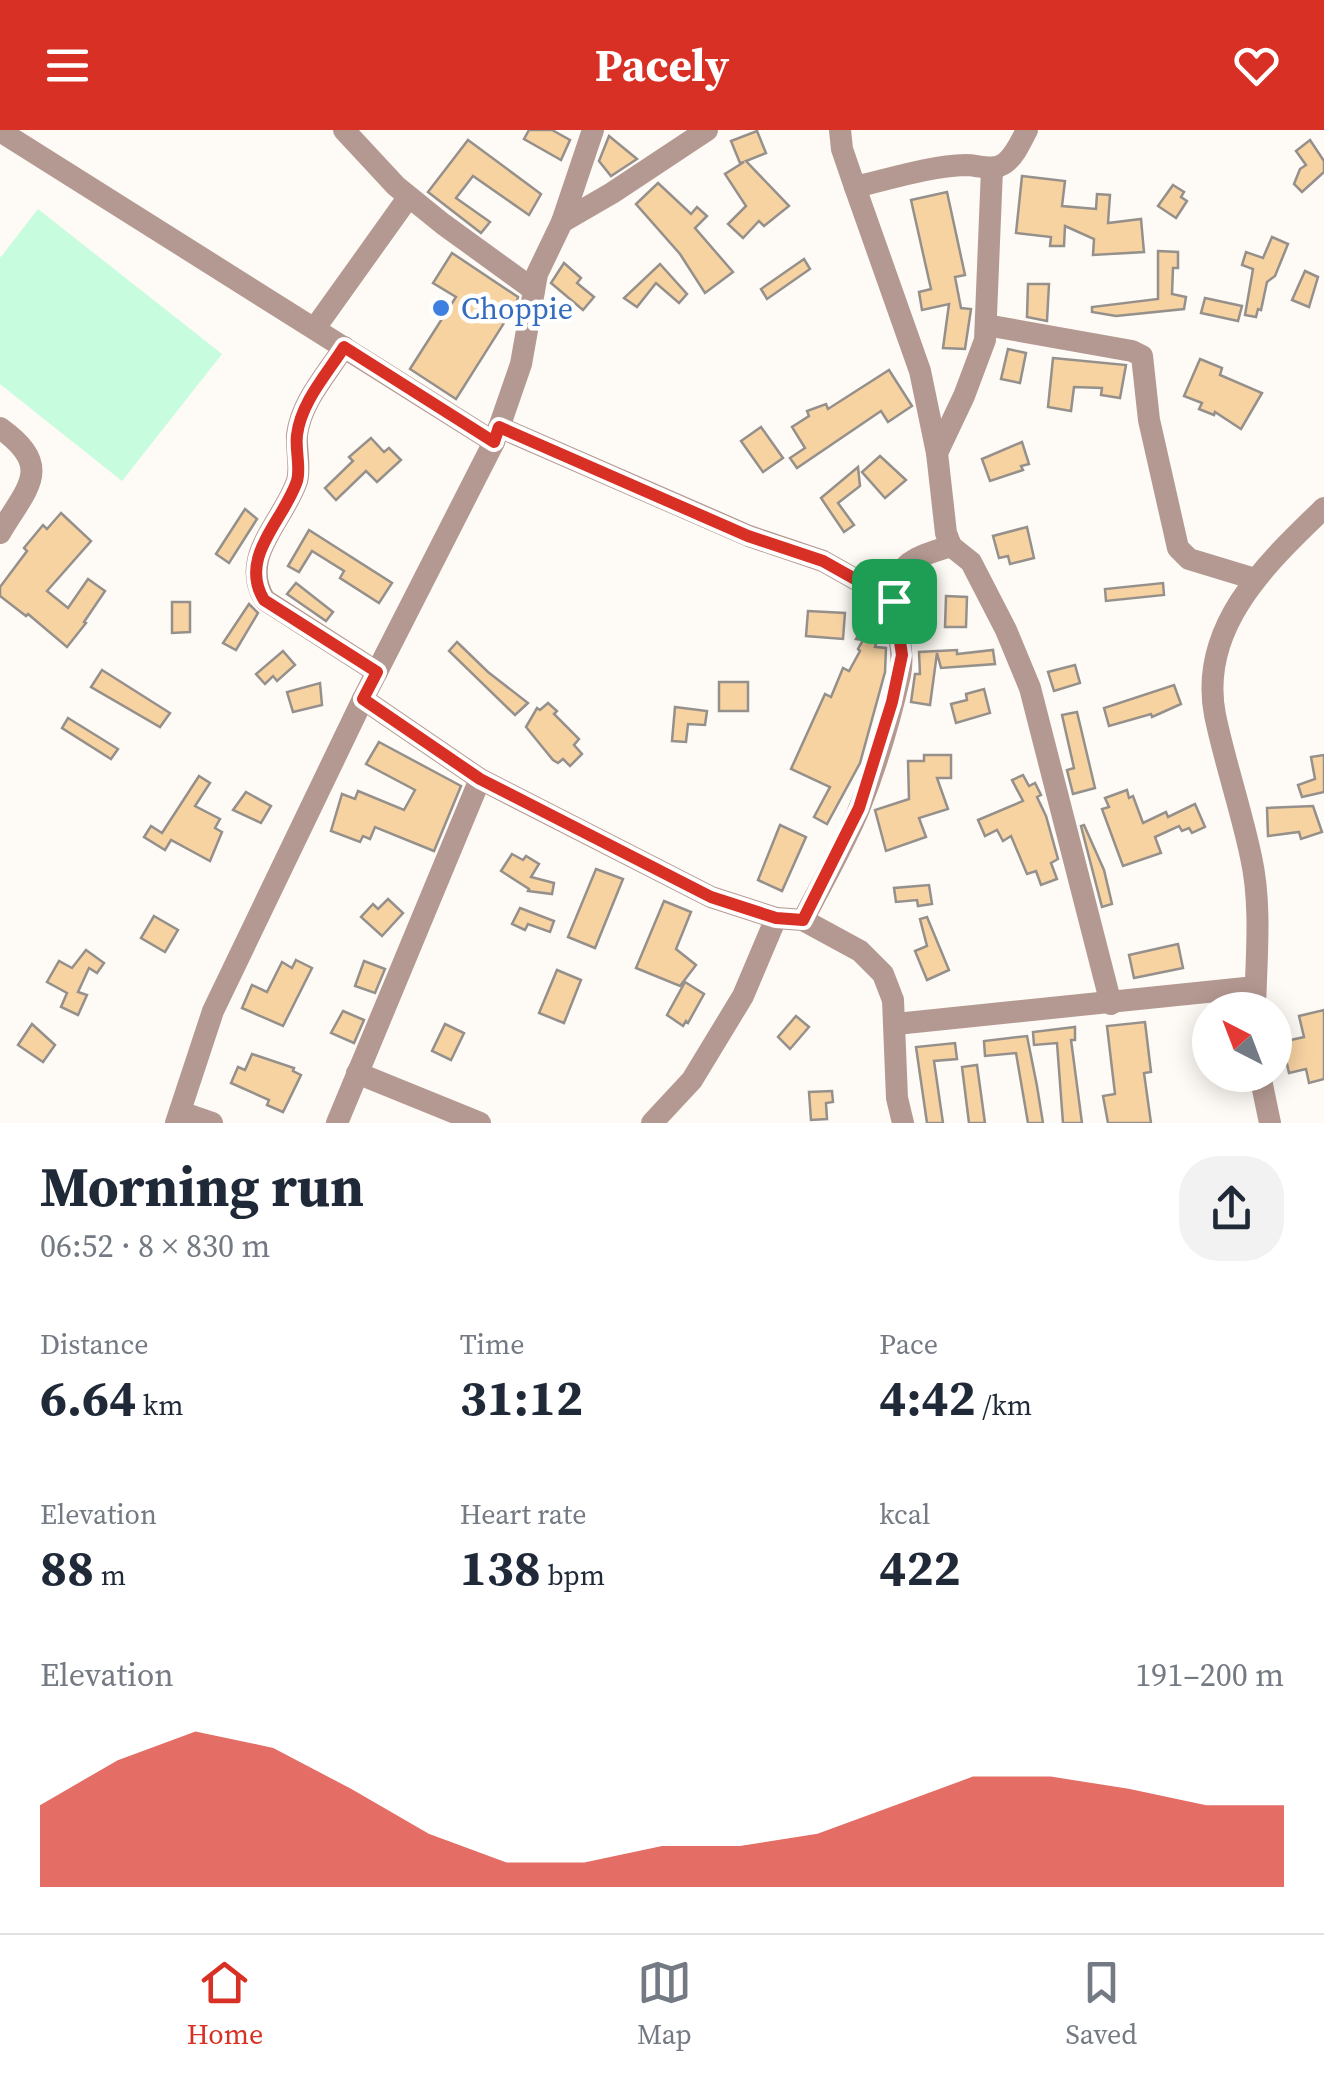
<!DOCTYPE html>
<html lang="en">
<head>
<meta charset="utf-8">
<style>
	:root { --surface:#fff; --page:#f2f2f3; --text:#1f2937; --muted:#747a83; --line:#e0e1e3; --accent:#d93025 }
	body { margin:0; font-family:"Source Serif 4",serif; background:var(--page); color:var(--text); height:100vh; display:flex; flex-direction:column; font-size:38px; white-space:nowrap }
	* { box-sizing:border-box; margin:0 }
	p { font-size:32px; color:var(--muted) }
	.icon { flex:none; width:55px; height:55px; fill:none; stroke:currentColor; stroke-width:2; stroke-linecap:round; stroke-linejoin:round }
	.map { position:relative; height:993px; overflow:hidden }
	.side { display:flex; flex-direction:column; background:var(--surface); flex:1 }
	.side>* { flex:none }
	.needle { width:65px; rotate:318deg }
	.fabs { position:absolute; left:1192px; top:862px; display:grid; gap:20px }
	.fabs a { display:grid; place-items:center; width:100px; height:100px; border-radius:50%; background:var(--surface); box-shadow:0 5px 25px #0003; font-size:50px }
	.pin { position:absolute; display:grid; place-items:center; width:85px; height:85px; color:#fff; margin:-42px; border-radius:20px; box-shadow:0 5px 15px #0006 }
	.round { display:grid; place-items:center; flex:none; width:105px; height:105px; border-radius:40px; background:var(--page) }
	.head { display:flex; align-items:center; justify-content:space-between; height:170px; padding:0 40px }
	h1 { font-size:55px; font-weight:700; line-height:75px }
	.metrics { display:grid; grid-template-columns:repeat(3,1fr); gap:15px; height:170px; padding:10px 40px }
	.metrics div { display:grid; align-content:center }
	.metrics b { font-size:50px; font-weight:700 }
	.metrics small { font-size:28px; font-weight:400 }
	.metrics p { font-size:28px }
	.chart { height:280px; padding:20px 40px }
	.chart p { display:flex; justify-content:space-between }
	.chart svg { width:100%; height:180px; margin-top:10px; fill:var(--accent); opacity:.7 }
	header { display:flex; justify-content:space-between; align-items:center; height:130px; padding:0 40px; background:var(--accent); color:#fff; font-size:45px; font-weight:700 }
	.dock { display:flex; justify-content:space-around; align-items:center; height:140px; border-top:2px solid var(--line); background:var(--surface); font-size:28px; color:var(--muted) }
	.dock a { display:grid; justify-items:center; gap:5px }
	.dock .selected { color:var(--accent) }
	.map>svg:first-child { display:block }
</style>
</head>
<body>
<header><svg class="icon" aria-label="menu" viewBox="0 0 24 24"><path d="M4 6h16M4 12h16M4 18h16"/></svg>Pacely<svg class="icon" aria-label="heart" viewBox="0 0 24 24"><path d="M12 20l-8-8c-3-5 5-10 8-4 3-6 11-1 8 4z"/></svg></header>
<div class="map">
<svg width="1324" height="993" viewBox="0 0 1324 993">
	<rect width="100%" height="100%" fill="#fefaf5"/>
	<polygon fill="#c8fcdf" points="38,79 222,224 122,351 0,254 0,128"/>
	<g fill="#f8d3a2" stroke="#95908b" stroke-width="2.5">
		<polygon points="529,0 552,0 570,10 561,30 524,9"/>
		<polygon points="757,1 766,23 746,31 789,76 764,96 759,91 743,108 728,94 746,76 725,44 744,32 740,33 731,11"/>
		<polygon points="609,6 637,29 611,46 599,31"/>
		<polygon points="468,10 541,64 529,85 473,46 456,68 490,92 481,103 428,62"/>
		<polygon points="1310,10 1324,31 1324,42 1302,62 1294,54 1300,39 1306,35 1296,21"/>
		<polygon points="1022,46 1065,51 1062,76 1096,79 1097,64 1110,65 1108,93 1141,89 1144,122 1093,125 1094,109 1065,96 1064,116 1050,116 1051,107 1016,103"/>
		<polygon points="658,53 691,84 697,77 707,86 695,98 733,142 705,163 680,124 636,74"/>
		<polygon points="1173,55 1184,62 1181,67 1187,71 1176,88 1158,76"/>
		<polygon points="947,62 965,145 955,147 961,178 971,179 965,219 943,218 949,174 922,180 919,162 931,159 911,70"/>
		<polygon points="1272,107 1288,114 1275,146 1267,152 1261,180 1258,179 1256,187 1245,185 1253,139 1242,135 1246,122 1263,128"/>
		<polygon points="1158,121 1178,122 1178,138 1173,138 1172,164 1186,167 1184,179 1116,186 1092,182 1092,177 1158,169"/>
		<polygon points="452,123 518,167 516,174 456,269 410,239 456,167 433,153"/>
		<polygon points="804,129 810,139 767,169 761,159"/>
		<polygon points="564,133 581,148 577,153 594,167 583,180 551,153"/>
		<polygon points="660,134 687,164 679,173 656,153 637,177 624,168"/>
		<polygon points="1305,141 1318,147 1309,177 1292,170"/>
		<polygon points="1028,154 1049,154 1047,191 1027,187"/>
		<polygon points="1205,168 1242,176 1238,191 1201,183"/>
		<polygon points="1008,219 1026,223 1020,253 1001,249"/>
		<polygon points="1053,228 1126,235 1120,268 1101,265 1102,258 1074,257 1071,281 1048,277"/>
		<polygon points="1200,229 1222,238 1220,245 1262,263 1241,299 1215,282 1214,285 1199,279 1202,273 1184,266"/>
		<polygon points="889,240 912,276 888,292 881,281 797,338 790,328 805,318 792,297 809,286 807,281 826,274 828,279"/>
		<polygon points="761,297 783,328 763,342 741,311"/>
		<polygon points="371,308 384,322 389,318 401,330 377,352 366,341 336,370 325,358 353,331 349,327"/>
		<polygon points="1022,312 1029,334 1021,336 1023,340 990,351 982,329"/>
		<polygon points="880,326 906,350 885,368 862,342"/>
		<polygon points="858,337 860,356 838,373 854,395 844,402 821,368"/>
		<polygon points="245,379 257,389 229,433 216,424"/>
		<polygon points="61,383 91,411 47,461 68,478 88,449 105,461 84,492 86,493 67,517 28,484 26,486 0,466 0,457 27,421 24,418 43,395 47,399"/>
		<polygon points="1027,397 1034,428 1010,434 1008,426 999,428 993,406"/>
		<polygon points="309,400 392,453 379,473 340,448 344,441 312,421 299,442 288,436"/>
		<polygon points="296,453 333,482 326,491 287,464"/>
		<polygon points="1163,453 1164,465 1106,471 1105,459"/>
		<polygon points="946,466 967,467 966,497 945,497"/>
		<polygon points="172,472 190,472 190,502 172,503"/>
		<polygon points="249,474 258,483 236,520 223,513"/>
		<polygon points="808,481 845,483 843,509 806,506"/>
		<polygon points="867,488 882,496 875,517 886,518 885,542 860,633 827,694 814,687 830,657 791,639 825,564 831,567 843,538 849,541 860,521 858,519 863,510 856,509"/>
		<polygon points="457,512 488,542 528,573 515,585 449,521"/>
		<polygon points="957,520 957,524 993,520 995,534 941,538 937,523 930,575 911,572 915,544 920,544 919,522"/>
		<polygon points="283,521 295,535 277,551 273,546 265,554 256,544"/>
		<polygon points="1075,535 1080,553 1054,561 1048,542"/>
		<polygon points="102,540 170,583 160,597 91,557"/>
		<rect x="719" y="552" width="29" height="29"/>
		<polygon points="320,553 322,575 293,582 287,562"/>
		<polygon points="1174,555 1181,574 1152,587 1151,584 1109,596 1104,578"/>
		<polygon points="984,559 990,583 956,593 951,574 967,570 966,564"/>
		<polygon points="548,573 557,581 554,584 579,609 574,615 582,624 570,636 563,629 558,633 553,630 526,597 537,578 540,580"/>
		<polygon points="675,577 707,581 705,595 688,594 686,612 672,611"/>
		<polygon points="1077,582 1095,658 1073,664 1067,640 1074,638 1062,585"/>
		<polygon points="68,588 118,619 111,629 62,598"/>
		<polygon points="379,612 461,656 434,721 375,697 370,709 363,706 360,712 331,701 342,664 355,669 358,661 404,680 415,660 366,634"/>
		<polygon points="924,625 951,625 951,648 937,648 948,679 919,688 926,707 886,721 875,680 909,669 908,631 924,631"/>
		<polygon points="1324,625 1324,662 1302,667 1298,655 1315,649 1311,627"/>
		<polygon points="1023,645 1029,656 1035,653 1041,665 1037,667 1046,686 1058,729 1051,733 1057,749 1041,755 1036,741 1027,744 1011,706 1003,711 997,700 985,706 978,690 1023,671 1012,650"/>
		<polygon points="199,646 210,653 195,676 220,689 215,698 222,702 210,731 171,710 165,720 144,707 151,696 162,703"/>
		<polygon points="1127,660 1129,668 1133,666 1143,693 1166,682 1168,687 1195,674 1205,697 1192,703 1189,698 1182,701 1179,696 1155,707 1161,723 1123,736 1102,679 1109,677 1105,668"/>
		<polygon points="246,662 271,676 261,693 233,680"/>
		<polygon points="1313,676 1322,702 1301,709 1299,702 1268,706 1267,678"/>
		<polygon points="780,695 806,707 782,761 758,750"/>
		<polygon points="1084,695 1104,740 1112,774 1102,777 1081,696"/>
		<polygon points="512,724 523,730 526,726 539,734 531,747 554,753 552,764 528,761 529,759 501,741"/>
		<polygon points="596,739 623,749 595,818 568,807"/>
		<polygon points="929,755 932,774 918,776 917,770 896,772 894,758"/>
		<polygon points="388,769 403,783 382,806 361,787 373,774 378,779"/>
		<polygon points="664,771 691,782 676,819 696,835 680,856 636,838"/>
		<polygon points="520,778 554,791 550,802 528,794 525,800 512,794"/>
		<polygon points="154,786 178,800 165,822 141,808"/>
		<polygon points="927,787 949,840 927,850 915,821 927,816 920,789"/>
		<polygon points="1178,814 1183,838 1134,848 1129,825"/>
		<polygon points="86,820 104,833 97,843 89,838 78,862 87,865 78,885 61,877 67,863 47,852 59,831 72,838"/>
		<polygon points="296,830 312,838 283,896 242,878 252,855 267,862 282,832 292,838"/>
		<polygon points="364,831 385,839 375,863 355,856"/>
		<polygon points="557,840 581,850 564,893 539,883"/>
		<polygon points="685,852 704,864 688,893 686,891 683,896 667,885"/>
		<polygon points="1324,880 1324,949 1309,953 1306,939 1289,943 1282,912 1304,907 1299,886"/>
		<polygon points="343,881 364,890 354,913 331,903"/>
		<polygon points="796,886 809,897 790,919 778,907"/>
		<polygon points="1145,892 1151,942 1144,943 1151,993 1108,993 1103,966 1115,964 1107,896"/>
		<polygon points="32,894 55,915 43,932 18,915"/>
		<polygon points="445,894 464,903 451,930 432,921"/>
		<polygon points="1075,897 1075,910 1071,910 1082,993 1063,993 1057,913 1034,915 1033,902"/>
		<polygon points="1027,906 1037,956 1043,993 1028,993 1016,923 985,926 984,911"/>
		<polygon points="955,913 957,929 934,931 943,993 927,993 916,917"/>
		<polygon points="252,924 294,938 293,941 301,945 283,982 267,975 269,970 231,953 238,937 245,940"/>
		<polygon points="977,935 985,993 969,993 962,937"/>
		<polygon points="832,961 833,972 826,973 827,989 811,990 809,962"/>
	</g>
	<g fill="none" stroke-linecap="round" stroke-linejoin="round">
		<g stroke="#b49992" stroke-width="22">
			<polyline points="344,0 396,56 443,94 534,160"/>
			<polyline points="840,0 842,19 855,57 920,241 937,323 946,403 951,416 971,432 1006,500 1030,558 1111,874"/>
			<polyline points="0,1 494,312"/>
			<path d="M855,57C890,49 929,36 966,35C979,35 993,42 1005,33C1015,26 1021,11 1027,0"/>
			<polyline points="562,92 612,63 707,0"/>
			<polyline points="986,195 1132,221 1142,226 1149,290 1178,418 1189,429 1255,449"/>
			<polyline points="315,198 405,72"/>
			<path d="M344,217C327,244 301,272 297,305C296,320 301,337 297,351C283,392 238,427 265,470L377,542"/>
			<polyline points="499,297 749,406 823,431 894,471"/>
			<path d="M0,298C54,337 28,356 0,403"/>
			<polyline points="937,323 964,266 985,210 992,39"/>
			<polyline points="363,569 480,649 711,767 776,788 803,790 860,821 883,844 893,870 897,968 903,993"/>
			<path d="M803,790C822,753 843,717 859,679C876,637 890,589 900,545C907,512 886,479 899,446C907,427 934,422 951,416"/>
			<path d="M1255,880C1256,830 1262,776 1251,727C1241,679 1225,633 1215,585C1198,497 1267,433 1324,378"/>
			<polyline points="896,894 1255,857"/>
			<polyline points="357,943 480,993"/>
			<polyline points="1260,945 1270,993"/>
			<polyline points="180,982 212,993"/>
			<polyline points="176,993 213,881 363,569 494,312 521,234 537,144 562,92 593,0"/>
			<polyline points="337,993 480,649"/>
			<polyline points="652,993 692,950 743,866 776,788"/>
		</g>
	</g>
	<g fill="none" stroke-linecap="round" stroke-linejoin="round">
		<defs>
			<path id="route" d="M344,217L494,312L499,297L748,406L823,431L894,471L902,525L892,572L859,678L803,790L776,788L711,767L480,649L363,569L377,542L264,470C238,427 283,392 297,351C301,337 295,320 297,305C301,272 327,244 344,217Z"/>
		</defs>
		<use href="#route" stroke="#fff" stroke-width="20"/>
		<use href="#route" stroke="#d93025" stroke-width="12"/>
	</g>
	<circle fill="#3f7fe0" stroke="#fff" stroke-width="4" cx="441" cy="178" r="10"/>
	<g text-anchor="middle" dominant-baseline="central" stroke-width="9" stroke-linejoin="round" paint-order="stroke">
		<g font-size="30" fill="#366cbe" stroke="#fff" text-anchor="start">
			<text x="461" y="178">Choppie</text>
		</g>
	</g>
</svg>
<div class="fabs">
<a><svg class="needle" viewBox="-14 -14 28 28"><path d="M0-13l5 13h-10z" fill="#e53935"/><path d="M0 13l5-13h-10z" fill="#747a83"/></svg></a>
</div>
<div class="pin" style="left:894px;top:471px;background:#1e9e55"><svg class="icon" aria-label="arrive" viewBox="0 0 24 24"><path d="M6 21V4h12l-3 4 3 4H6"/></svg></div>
</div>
<section class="side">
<div class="head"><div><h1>Morning run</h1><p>06:52 · 8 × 830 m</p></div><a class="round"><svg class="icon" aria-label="share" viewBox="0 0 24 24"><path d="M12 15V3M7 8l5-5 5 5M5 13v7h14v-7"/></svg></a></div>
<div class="metrics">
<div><p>Distance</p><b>6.64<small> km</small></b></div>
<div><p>Time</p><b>31:12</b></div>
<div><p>Pace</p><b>4:42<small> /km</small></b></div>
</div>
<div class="metrics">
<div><p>Elevation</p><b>88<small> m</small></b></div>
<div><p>Heart rate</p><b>138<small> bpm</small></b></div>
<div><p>kcal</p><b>422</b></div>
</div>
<div class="chart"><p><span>Elevation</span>191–200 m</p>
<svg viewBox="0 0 160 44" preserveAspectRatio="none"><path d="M0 44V24L10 13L20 6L30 10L40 20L50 31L60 38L70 38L80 34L90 34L100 31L110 24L120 17L130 17L140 20L150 24L160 24V44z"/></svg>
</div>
</section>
<nav class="dock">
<a class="selected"><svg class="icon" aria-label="home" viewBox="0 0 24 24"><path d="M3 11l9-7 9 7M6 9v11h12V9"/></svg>Home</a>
<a><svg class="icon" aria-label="map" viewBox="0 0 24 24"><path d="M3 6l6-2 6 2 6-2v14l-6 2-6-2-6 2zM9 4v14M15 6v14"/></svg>Map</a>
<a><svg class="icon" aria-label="saved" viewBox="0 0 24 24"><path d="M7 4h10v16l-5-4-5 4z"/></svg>Saved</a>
</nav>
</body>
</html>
